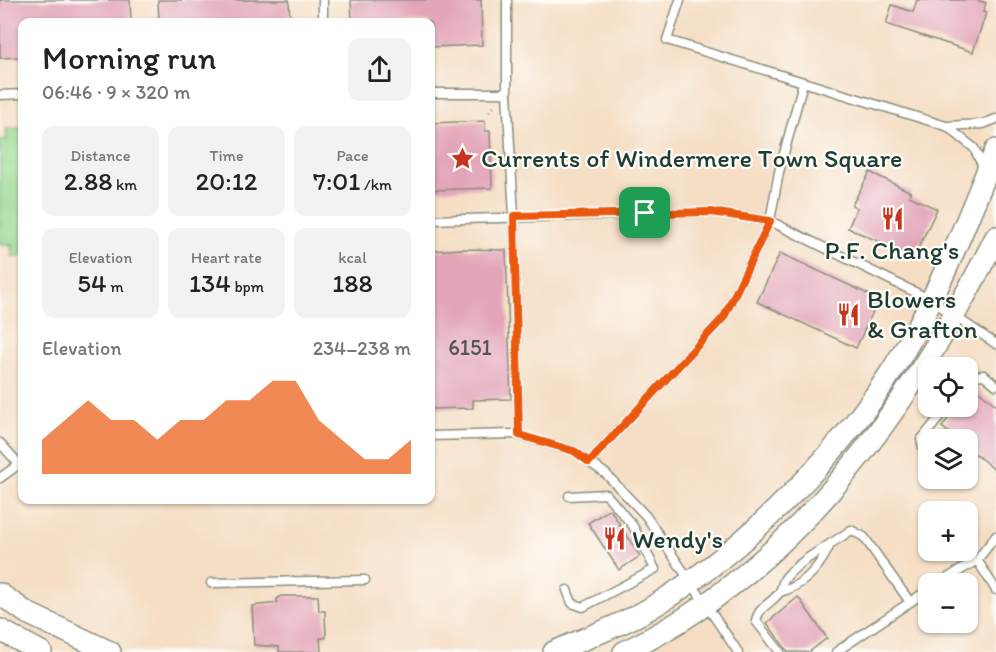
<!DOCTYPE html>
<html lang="en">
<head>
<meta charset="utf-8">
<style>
	:root { --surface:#fff; --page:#f2f2f2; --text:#222; --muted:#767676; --accent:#ea580c }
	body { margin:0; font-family:Itim,sans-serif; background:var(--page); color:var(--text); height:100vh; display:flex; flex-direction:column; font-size:22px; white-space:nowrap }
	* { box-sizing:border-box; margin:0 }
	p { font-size:20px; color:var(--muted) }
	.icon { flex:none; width:33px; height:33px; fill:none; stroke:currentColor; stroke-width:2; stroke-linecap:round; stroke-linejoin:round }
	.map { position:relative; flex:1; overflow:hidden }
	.drawer { position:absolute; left:18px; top:18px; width:417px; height:486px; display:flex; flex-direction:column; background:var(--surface); border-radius:12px; box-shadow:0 2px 4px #0004 }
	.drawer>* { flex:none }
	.tools { position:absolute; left:918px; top:357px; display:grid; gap:12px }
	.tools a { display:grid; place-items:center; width:60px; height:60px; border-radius:12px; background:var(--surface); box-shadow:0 2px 4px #0004; font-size:30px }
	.pin { position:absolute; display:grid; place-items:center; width:51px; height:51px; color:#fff; margin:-26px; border-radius:12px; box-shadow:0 3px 9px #0006 }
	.round { display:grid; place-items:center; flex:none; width:63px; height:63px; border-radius:12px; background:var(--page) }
	.summary { display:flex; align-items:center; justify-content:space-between; height:102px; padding:0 24px }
	h1 { font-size:33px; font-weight:600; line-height:45px }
	.metrics { display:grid; grid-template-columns:repeat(3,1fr); gap:9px; height:102px; padding:6px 24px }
	.metrics div { display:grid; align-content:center; border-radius:12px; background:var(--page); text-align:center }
	.metrics b { font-size:26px; font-weight:600 }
	.metrics small { font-size:16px; font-weight:400 }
	.metrics p { font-size:16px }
	.chart { height:168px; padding:12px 24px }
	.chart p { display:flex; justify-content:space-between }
	.chart svg { width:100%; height:108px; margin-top:6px; fill:var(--accent); opacity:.7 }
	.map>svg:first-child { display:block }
</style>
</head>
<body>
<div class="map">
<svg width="996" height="652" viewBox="0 0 996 652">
	<rect width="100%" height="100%" fill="#fdfcf7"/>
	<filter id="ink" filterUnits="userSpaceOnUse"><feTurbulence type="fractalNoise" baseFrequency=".0167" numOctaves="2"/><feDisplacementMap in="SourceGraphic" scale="12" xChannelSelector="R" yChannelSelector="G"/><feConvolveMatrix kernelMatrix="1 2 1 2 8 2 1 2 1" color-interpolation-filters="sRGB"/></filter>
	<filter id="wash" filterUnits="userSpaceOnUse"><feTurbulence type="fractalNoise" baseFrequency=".008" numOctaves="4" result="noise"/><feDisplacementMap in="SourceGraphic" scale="24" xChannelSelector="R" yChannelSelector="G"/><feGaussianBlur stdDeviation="1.35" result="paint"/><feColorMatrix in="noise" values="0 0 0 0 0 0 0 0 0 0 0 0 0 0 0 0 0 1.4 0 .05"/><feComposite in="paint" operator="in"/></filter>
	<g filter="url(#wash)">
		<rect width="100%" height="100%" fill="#f5dec4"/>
		<polygon fill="#95d78e" stroke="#5a8a61" stroke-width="1.5" points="22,128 22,256 12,256 12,245 0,245 0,140 7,140 6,129"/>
		<g id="blocks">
			<g fill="#e3a6b9">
				<polygon points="0,0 130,0 131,22 22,22 22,57 0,58"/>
				<polygon points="158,0 289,0 290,22 159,22"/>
				<polygon points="351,0 481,0 482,45 430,47 430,22 352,22"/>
				<polygon points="917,0 976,0 986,3 983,12 986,13 973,52 886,24 892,5 913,12"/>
				<polygon points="485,121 485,131 490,131 492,188 430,190 430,123"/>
				<polygon points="870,172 911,192 909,196 937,209 914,257 848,228 857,208 852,205"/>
				<polygon points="461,249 506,250 511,399 473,400 473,408 430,409 430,251"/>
				<polygon points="780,253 879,299 856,348 757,302"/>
				<polygon points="974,387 996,405 996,471 968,448 968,440 958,440 942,427 957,406 968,406 968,394"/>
				<polygon points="610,509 640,556 619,570 588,523"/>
				<polygon points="281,596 318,596 319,611 325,611 326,638 320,638 321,652 279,652 279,647 254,645 252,606 277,603 277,599"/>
				<polygon points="798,597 827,638 809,652 788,652 767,623"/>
			</g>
		</g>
	</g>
	<g filter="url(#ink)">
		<use href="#blocks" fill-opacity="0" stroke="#8a8e7c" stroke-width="1.5"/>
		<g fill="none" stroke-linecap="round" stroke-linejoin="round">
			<defs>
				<g id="service">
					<polyline points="323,0 323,22"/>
					<polyline points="507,0 507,93 514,216 519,435"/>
					<polyline points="680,0 667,40 946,126 983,124 996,119"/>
					<polyline points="430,93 507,93"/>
					<polyline points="0,95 22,94"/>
					<polyline points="949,128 974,148 984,169"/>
					<polyline points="430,220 711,212 770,221 931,300 996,344"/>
					<polyline points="968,382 974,376 984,375 996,385"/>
					<polyline points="944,411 948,406"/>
					<polyline points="430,436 514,434 574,451 606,474 646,516 738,652"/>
					<polyline points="0,443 19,464"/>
					<polyline points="925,456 921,440 938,419"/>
					<polyline points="589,462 724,317 770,221 779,172 803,83"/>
					<polyline points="0,478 22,462"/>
					<polyline points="977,560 996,590"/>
					<polyline points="211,583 365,580"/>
					<polyline points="938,584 977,560 996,536"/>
					<polyline points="567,590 572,603 583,607 655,569 633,526 606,494 569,496"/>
					<path d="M780,592C803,586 819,568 829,547"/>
					<path d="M780,652L756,621C759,606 771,604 779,593C782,589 782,584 784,580C795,562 833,544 851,530L864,537L910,602"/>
					<polyline points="836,652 928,590"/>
				</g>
				<g id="tertiary">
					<polyline points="0,594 27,613 110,652"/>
					<polyline points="0,630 41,652"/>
					<path d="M554,652C585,638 620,626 649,609C744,552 844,451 901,356C940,292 967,219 996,150"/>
					<path d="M624,652C797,570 913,402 996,237"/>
				</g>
			</defs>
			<use href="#service" stroke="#8a8e7c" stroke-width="11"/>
			<use href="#tertiary" stroke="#8a8e7c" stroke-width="24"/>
			<polyline stroke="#8a8e7c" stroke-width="3" stroke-dasharray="1.5 4.5" stroke-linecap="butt" points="489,112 496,105"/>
			<use href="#service" stroke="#fff" stroke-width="8"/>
			<use href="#tertiary" stroke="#fff" stroke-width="21"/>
		</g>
	</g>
	<g fill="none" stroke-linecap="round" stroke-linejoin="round" filter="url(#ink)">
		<defs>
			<polygon id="route" points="711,212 770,221 724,317 589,462 574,451 519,435 514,216"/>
		</defs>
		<use href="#route" stroke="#fff" stroke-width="12"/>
		<use href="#route" stroke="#ea580c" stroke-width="8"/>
	</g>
	<defs>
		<symbol id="sight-bare" viewBox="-9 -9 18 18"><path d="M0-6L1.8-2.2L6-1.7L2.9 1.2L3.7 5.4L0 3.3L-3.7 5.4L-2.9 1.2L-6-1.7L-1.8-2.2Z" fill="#c8321e" stroke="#fdfcf7" stroke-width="2.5" paint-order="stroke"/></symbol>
		<symbol id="restaurant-bare" viewBox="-9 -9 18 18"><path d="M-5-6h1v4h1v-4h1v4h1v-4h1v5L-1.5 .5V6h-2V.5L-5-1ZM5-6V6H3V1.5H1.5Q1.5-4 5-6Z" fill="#c8321e" stroke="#fdfcf7" stroke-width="2.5" paint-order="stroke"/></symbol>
	</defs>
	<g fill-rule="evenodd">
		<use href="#sight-bare" x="446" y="142" width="33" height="33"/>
		<use href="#restaurant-bare" x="876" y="202" width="33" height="33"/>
		<use href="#restaurant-bare" x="832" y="298" width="33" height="33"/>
		<use href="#restaurant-bare" x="598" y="522" width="33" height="33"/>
	</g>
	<g text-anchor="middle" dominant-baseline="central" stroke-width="4.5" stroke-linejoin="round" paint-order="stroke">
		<g font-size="22" fill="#505755">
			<text x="470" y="347">6151</text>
		</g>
		<g font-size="26" fill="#1f3d34" stroke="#fdfcf7" text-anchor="start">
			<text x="481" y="158">Currents of Windermere Town Square</text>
			<text x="892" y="250" text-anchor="middle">P.F. Chang's</text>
			<text x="867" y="299">Blowers<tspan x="867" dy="30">&amp; Grafton</tspan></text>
			<text x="632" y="539">Wendy's</text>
		</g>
	</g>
</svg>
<div class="tools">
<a><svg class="icon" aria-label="locate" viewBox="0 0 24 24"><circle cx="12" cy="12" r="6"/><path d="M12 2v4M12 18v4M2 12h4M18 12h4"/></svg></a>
<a><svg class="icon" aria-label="layers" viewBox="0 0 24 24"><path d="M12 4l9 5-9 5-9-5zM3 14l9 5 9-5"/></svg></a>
<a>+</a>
<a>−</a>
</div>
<div class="pin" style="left:645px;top:213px;background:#1e9e55"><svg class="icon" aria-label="arrive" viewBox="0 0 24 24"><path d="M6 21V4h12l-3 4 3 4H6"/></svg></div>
<section class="drawer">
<div class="summary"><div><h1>Morning run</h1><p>06:46 · 9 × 320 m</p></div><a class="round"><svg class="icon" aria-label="share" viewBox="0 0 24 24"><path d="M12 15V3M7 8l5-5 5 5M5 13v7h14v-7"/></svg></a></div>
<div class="metrics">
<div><p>Distance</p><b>2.88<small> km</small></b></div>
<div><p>Time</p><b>20:12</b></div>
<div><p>Pace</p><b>7:01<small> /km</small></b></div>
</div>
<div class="metrics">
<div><p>Elevation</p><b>54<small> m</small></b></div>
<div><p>Heart rate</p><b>134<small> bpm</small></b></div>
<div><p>kcal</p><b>188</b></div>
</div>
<div class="chart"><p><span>Elevation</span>234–238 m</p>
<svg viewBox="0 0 160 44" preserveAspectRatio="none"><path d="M0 44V30L10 22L20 14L30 22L40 22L50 30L60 22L70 22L80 14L90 14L100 6L110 6L120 22L130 30L140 38L150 38L160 30V44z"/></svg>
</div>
</section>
</div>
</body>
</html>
